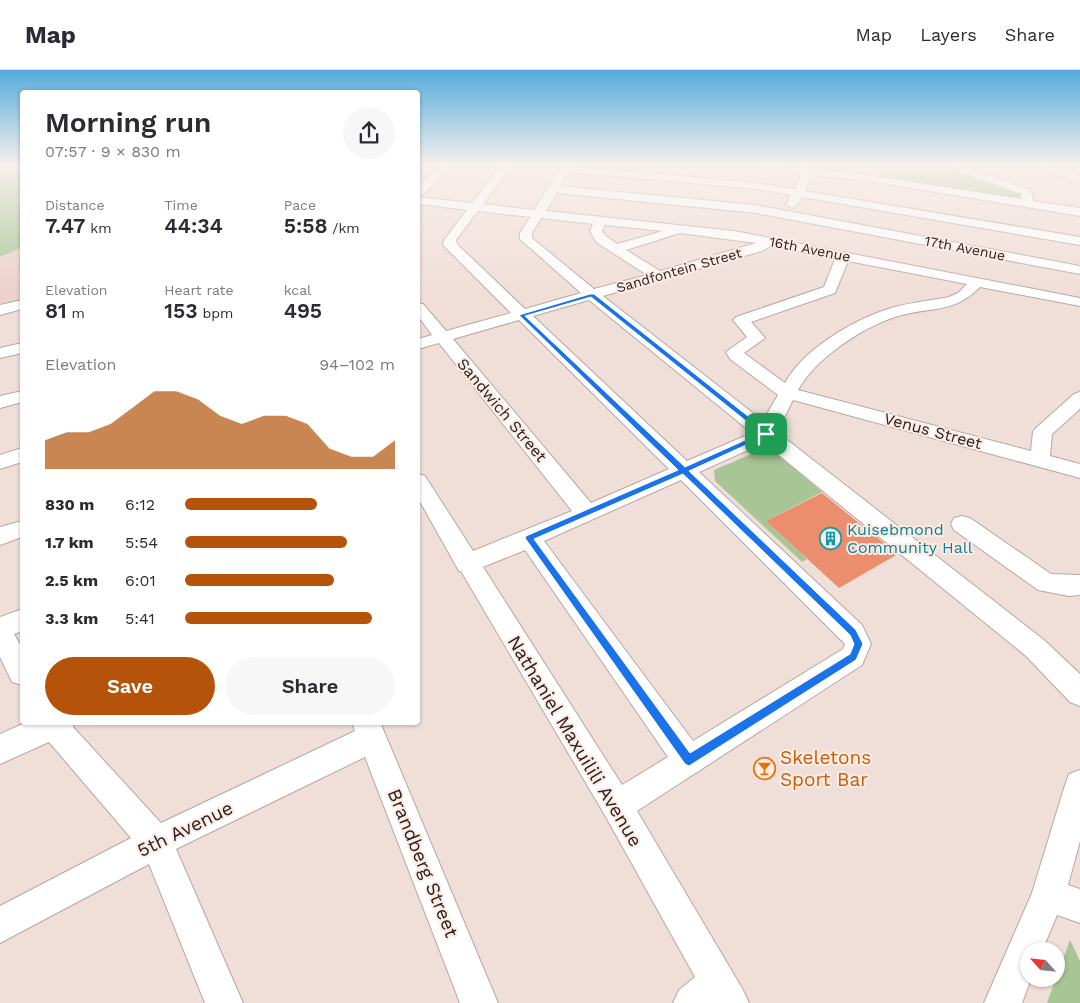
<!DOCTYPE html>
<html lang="en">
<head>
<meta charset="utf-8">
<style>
	:root { --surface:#fff; --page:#f7f7f7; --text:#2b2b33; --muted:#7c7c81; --line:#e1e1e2; --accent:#b45309 }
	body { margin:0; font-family:"Work Sans",sans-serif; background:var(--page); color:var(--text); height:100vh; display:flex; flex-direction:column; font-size:19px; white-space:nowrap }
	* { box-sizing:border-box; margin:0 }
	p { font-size:16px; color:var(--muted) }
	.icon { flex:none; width:28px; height:28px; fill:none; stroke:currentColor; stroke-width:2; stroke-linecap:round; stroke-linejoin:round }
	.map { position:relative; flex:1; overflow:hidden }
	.details { position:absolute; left:20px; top:20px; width:400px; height:635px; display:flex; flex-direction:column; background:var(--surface); border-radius:5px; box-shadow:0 1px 4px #0004 }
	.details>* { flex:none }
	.needle { width:32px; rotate:297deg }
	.tools { position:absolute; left:1020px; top:872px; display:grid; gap:10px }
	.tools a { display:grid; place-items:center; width:45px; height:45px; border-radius:50%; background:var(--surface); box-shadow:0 1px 4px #0004; font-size:25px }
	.pin { position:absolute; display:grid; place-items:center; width:42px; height:42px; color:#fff; margin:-21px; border-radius:10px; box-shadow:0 2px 8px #0006 }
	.round { display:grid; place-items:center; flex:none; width:52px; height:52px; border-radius:26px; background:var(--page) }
	.head { display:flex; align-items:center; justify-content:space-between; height:85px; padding:0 25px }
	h1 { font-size:28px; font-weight:600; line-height:38px }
	.metrics { display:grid; grid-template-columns:repeat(3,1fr); gap:8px; height:85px; padding:5px 25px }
	.metrics div { display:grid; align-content:center }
	.metrics b { font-size:21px; font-weight:600 }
	.metrics small { font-size:14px; font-weight:400 }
	.metrics p { font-size:14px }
	.chart { height:140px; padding:10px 25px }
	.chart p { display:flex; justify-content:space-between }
	.chart svg { width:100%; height:90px; margin-top:5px; fill:var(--accent); opacity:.7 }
	.button { display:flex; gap:10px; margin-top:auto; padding:10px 25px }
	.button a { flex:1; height:58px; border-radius:30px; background:var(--accent); color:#fff; font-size:20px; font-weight:600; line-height:58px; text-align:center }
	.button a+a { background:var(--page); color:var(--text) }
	ul { padding:0 25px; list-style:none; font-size:16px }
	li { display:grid; grid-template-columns:80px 60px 1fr; align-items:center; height:38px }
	li i { height:12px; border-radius:6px; background:var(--accent) }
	header { display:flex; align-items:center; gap:30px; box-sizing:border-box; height:70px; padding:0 25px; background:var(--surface); border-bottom:1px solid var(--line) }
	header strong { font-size:24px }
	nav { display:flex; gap:28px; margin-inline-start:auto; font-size:18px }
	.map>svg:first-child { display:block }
</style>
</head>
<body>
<header>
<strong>Map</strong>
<nav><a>Map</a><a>Layers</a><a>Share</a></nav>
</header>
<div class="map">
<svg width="1080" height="933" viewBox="0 0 1080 933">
	<rect width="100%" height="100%" fill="#f0ded8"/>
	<polygon fill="#ecd2c9" points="22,177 22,232 0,237 0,187"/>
	<g fill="#a7c595">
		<polygon points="0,95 22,95 22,177 0,187"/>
		<polygon points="883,95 942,95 1019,121 1021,130 878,107"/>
		<polygon points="763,379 777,384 822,422 766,451 807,489 802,492 715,411 714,400"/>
		<polygon points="1070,870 1080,891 1080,933 1047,933"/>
	</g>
	<polygon fill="#ea8e6e" points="822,423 865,458 898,484 839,518 766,451"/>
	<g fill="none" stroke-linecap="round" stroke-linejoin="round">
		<defs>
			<g id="minor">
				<polygon points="441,95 452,95 422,126 418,127 418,118"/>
				<path d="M501,95H512L483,134L534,140L563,95L757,113L795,119L801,103L760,98L755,95L801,97V95H811L812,98L868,105L1021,129V124L943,95H959L1031,120L1033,131L1080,138V146L868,111L812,105L805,121L1080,167V175L802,127L796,136L792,138L786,134L791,125L757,119L569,102L560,116L755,135L1080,196V204L755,143L557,123L546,141L734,161L1080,228V236L980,217C952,245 929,236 895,247C861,258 815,289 798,320L1031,381L1033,362L1036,358L1074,324L1080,322V339L1052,364L1050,386L1080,394V408L793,330L777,362L1044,570L1080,604V636L1070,632L1026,586L764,373L699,402L862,555L871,574L862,595L637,741L743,920L749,933H673L679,920L695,907L606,747L461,501H459L418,428V404L425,406L473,481L572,441L439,273L418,279V269L432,265L418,246V233L423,234L446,261L511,243L443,175L444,170L467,140L418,134V127L472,133ZM478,141L530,147L520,163V169L581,223L525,239L457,174L456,170ZM541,148L593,154L590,161L596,172L647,205L594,219L532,168V163ZM605,155L663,161L617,174L606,166L602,161ZM680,163L756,173L660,201L626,180ZM771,176L835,189L824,217L736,247L733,250L747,267L726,282L730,289L778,325L763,351L603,226L762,181ZM848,191L967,214L958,223L949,227C928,231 905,233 885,240C850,252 803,280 785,313L744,283L765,268L751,252L835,223ZM589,230L752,363L687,391L533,246ZM519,250L669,399L591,433L453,269ZM681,410L845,574L843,579L693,671L544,471ZM525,480L668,687L622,715L483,497Z"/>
				<polygon points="1028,95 1044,95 1080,106 1080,113"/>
				<polygon points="22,230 22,239 0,245 0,235"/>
				<polygon points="22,273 22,283 0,288 0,278"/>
				<polygon points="22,321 22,332 0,338 0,326"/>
				<polygon points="22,378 22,392 0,399 0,385"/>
				<polygon points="962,446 970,448 1051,504 1080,505 1080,525 1069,526 1038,520 954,460 951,454 954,448"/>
				<polygon points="22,451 22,467 0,475 0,457"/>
				<polygon points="22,539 22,561 14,564 22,578 22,615 12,612 0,587 0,547"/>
				<polygon points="27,652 75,652 73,657 161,753 355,661 352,652 380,652 498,933 460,933 365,687 176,779 243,933 205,933 149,794 0,873 0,836 131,768 49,672 0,694 0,664"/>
				<polygon points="1080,700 1080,771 1068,815 1080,819 1080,853 1057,845 1042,881 1029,881 1029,909 1031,909 1022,933 984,933 1032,823 1065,715 1069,704"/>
			</g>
		</defs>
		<use href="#minor" stroke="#b8a7a1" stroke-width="2"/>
		<use href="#minor" fill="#fff" fill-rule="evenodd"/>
	</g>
	<linearGradient id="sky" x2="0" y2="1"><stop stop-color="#54abdb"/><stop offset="0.42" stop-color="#f8f0ed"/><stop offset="1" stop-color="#f8f0ed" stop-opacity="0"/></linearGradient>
	<rect width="1080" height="226" fill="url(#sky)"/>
	<path fill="#1a73e8" stroke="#fff" fill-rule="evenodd" d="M590,224H594L768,362V365L689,401L856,560L863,574L856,590L689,696L685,694L525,468L526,466L678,400L519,245ZM591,227L761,363L685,397L525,246ZM683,404L850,565L854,574L850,584L690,683L534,469Z"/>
	<defs>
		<symbol id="building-ring" viewBox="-11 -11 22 22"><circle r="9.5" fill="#fdebe5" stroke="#0f9aa8" stroke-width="1.5"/><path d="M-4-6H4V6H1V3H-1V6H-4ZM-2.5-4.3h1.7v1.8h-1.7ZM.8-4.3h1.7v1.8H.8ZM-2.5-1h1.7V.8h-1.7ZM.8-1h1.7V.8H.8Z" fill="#0f9aa8"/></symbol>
		<symbol id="bar-ring" viewBox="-11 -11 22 22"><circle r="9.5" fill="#fdebe5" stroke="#e8710a" stroke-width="1.5"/><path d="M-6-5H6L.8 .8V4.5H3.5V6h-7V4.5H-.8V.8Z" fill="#e8710a"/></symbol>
	</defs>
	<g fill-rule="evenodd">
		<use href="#building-ring" x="818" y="456" width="25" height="25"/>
		<use href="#bar-ring" x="752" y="686" width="25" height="25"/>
	</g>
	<g text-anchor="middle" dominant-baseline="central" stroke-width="4" stroke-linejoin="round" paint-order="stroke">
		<g font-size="14" fill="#292220" stroke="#fdebe5">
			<text transform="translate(965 178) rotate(11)">17th Avenue</text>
			<text transform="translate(810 179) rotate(11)">16th Avenue</text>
			<text transform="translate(679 200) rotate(-16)">Sandfontein Street</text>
		</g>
		<g font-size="16" fill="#292220" stroke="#fdebe5">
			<text transform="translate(502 340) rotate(50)">Sandwich Street</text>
			<text transform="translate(933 361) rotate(15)">Venus Street</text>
		</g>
		<g font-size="16" fill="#0d838f" stroke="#fdebe5" text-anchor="start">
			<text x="847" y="459">Kuisebmond<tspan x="847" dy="18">Community Hall</tspan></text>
		</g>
		<g font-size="19" fill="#292220" stroke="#fdebe5">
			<text transform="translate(575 671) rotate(59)">Nathaniel Maxuilili Avenue</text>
			<text transform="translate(185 759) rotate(-26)">5th Avenue</text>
			<text transform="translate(423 793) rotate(68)">Brandberg Street</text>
		</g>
		<g font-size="19" fill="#c56008" stroke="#fdebe5" text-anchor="start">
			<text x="780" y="687">Skeletons<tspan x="780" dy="22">Sport Bar</tspan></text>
		</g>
	</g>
</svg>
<div class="tools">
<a><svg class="needle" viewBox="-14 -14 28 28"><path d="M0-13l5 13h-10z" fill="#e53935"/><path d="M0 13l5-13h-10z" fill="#7c7c81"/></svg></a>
</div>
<div class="pin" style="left:766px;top:364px;background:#1e9e55"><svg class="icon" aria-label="arrive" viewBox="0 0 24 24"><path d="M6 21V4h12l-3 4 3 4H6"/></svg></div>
<section class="details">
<div class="head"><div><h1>Morning run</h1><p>07:57 · 9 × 830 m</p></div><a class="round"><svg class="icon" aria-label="share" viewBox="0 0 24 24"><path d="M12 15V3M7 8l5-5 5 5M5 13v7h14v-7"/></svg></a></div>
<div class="metrics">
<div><p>Distance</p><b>7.47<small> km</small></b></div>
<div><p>Time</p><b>44:34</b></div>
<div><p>Pace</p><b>5:58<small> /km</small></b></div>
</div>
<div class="metrics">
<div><p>Elevation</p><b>81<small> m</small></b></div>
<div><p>Heart rate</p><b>153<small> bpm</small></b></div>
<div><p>kcal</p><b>495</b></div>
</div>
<div class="chart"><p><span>Elevation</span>94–102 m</p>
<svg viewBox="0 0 160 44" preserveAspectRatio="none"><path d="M0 44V30L10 26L20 26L30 22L40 14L50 6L60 6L70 10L80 18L90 22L100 18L110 18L120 22L130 34L140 38L150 38L160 30V44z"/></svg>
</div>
<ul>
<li><b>830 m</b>6:12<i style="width:63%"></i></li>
<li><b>1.7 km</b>5:54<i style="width:77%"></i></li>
<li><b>2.5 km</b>6:01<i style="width:71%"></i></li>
<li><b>3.3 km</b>5:41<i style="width:89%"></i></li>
</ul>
<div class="button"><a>Save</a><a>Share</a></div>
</section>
</div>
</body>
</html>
